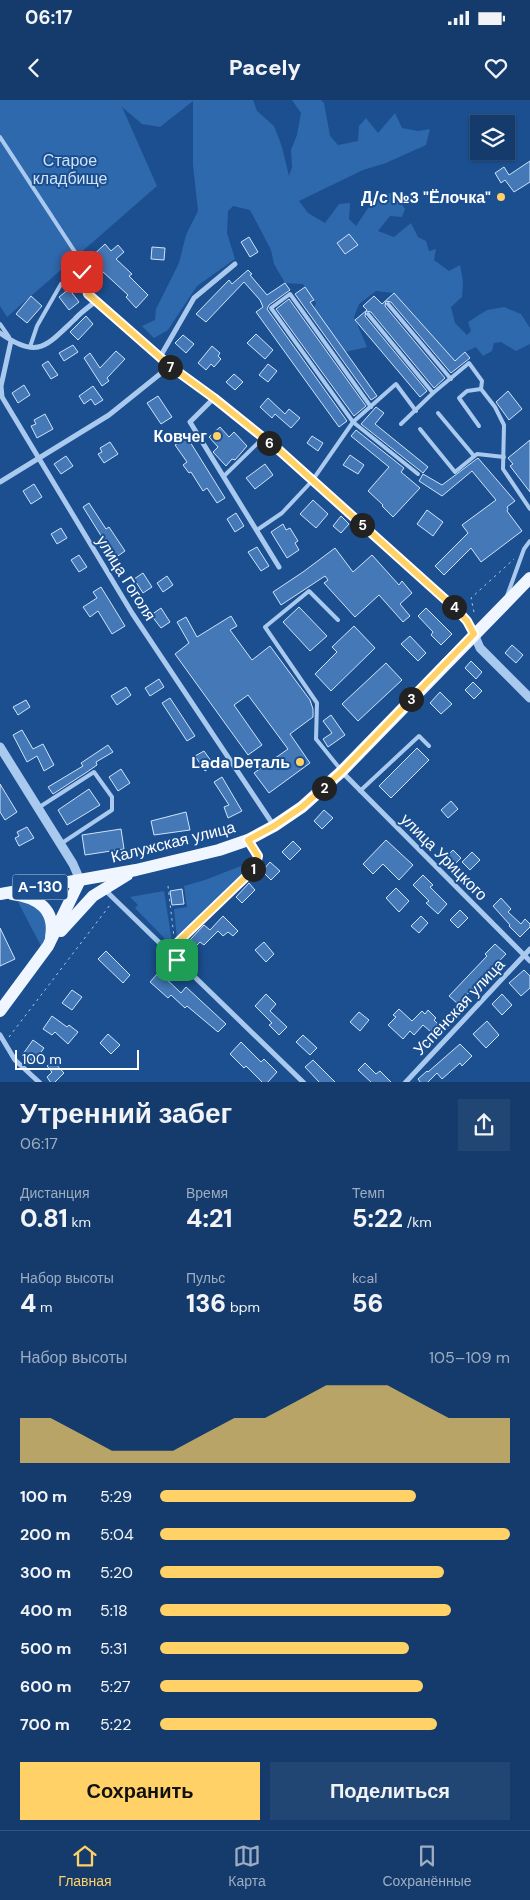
<!DOCTYPE html>
<html lang="ru">
<head>
<meta charset="utf-8">
<style>
	:root { --surface:#143b6b; --page:#214673; --text:#f1f3f6; --muted:#9dadc1; --line:#33557e; --accent:#ffd166 }
	body { margin:0; font-family:"DM Sans",sans-serif; background:var(--page); color:var(--text); height:100vh; display:flex; flex-direction:column; font-size:19px; white-space:nowrap }
	* { box-sizing:border-box; margin:0 }
	p { font-size:16px; color:var(--muted) }
	.icon { flex:none; width:28px; height:28px; fill:none; stroke:currentColor; stroke-width:2; stroke-linecap:round; stroke-linejoin:round }
	.map { position:relative; height:982px; overflow:hidden }
	.sheet { display:flex; flex-direction:column; background:var(--surface); flex:1 }
	.sheet>* { flex:none }
	.fabs { position:absolute; left:470px; top:15px; display:grid; gap:10px }
	.fabs a { display:grid; place-items:center; width:45px; height:45px; border-radius:0px; background:var(--surface); box-shadow:0 1px 4px #0004,0 0 0 1px var(--line); font-size:25px }
	.scale { position:absolute; left:15px; bottom:12px; width:124px; box-sizing:border-box; padding-left:5px; border:2px solid #fff; border-top:0; font-size:14px; line-height:18px; white-space:nowrap; color:#fff; -webkit-text-stroke:4px #1b4f8f; paint-order:stroke }
	.pin { position:absolute; display:grid; place-items:center; width:42px; height:42px; color:#fff; margin:-21px; border-radius:10px; box-shadow:0 2px 8px #0006 }
	.km { position:absolute; width:25px; height:25px; margin:-12px; border-radius:50%; background:#222; color:#fff; font-size:14px; line-height:25px; text-align:center }
	.round { display:grid; place-items:center; flex:none; width:52px; height:52px; border-radius:0px; background:var(--page) }
	.summary { display:flex; align-items:center; justify-content:space-between; height:85px; padding:0 20px }
	h1 { font-size:28px; font-weight:800; line-height:38px }
	.figures { display:grid; grid-template-columns:repeat(3,1fr); gap:8px; height:85px; padding:5px 20px }
	.figures div { display:grid; align-content:center }
	.figures b { font-size:25px; font-weight:800 }
	.figures small { font-size:14px; font-weight:400 }
	.figures p { font-size:14px }
	.chart { height:140px; padding:10px 20px }
	.chart p { display:flex; justify-content:space-between }
	.chart svg { width:100%; height:90px; margin-top:5px; fill:var(--accent); opacity:.7 }
	.primary-button { display:flex; gap:10px; margin-top:auto; padding:10px 20px }
	.primary-button a { flex:1; height:58px; border-radius:0px; background:var(--accent); color:#111; font-size:20px; font-weight:800; line-height:58px; text-align:center }
	.primary-button a+a { background:var(--page); color:var(--text) }
	ul { padding:0 20px; list-style:none; font-size:16px }
	li { display:grid; grid-template-columns:80px 60px 1fr; align-items:center; height:38px }
	li i { height:12px; border-radius:6px; background:var(--accent) }
	.status { display:flex; justify-content:space-between; align-items:center; height:35px; padding:0 25px; background:var(--surface); direction:ltr }
	.status svg { height:14px; fill:currentColor }
	header { display:flex; justify-content:space-between; align-items:center; height:65px; padding:0 20px; background:var(--surface); font-size:22px; font-weight:800 }
	.dock { display:flex; justify-content:space-around; align-items:center; height:70px; border-top:1px solid var(--line); background:var(--surface); font-size:14px; color:var(--muted) }
	.dock a { display:grid; justify-items:center; gap:2px }
	.dock .selected { color:var(--accent) }
	.map>svg:first-child { display:block }
</style>
</head>
<body>
<div class="status"><b>06:17</b><svg viewBox="0 0 49 12"><path d="M0 12V9h3v3zM5 12V6h3v6zM10 12V3h3v9zM15 12V0h3v12zM26 1h20v11H26zM47 4h2v5h-2z"/></svg></div>
<header><svg class="icon" aria-label="back" viewBox="0 0 24 24"><path d="M15 5l-7 7 7 7"/></svg>Pacely<svg class="icon" aria-label="heart" viewBox="0 0 24 24"><path d="M12 20l-8-8c-3-5 5-10 8-4 3-6 11-1 8 4z"/></svg></header>
<div class="map">
<svg width="530" height="983" viewBox="0 0 530 983">
	<rect width="100%" height="100%" fill="#1b4f8f"/>
	<g fill="#2e69ad">
		<polygon points="0,0 253,0 257,11 274,26 282,47 289,76 292,67 291,50 297,35 301,13 292,0 321,0 324,3 330,36 338,45 358,41 359,26 366,18 378,33 395,13 402,28 418,31 430,29 426,45 386,63 363,70 299,101 308,113 325,123 339,104 350,103 349,119 356,126 377,95 394,93 405,109 402,117 390,116 378,131 394,137 411,123 418,137 426,141 429,151 436,149 434,160 449,171 460,165 463,182 462,197 451,207 455,223 467,235 471,231 468,222 487,210 504,207 521,214 530,228 530,244 516,251 501,242 494,243 492,251 483,256 476,247 465,252 455,261 394,193 376,191 359,204 354,217 367,247 345,252 314,208 316,203 303,184 285,183 274,164 271,150 250,110 233,106 228,111 227,133 235,159 197,186 168,230 154,238 142,226 155,220 156,209 179,163 186,135 198,111 193,65 193,1 160,27 142,24 122,7 157,86 7,217 0,206"/>
		<polygon points="251,762 251,767 177,839 174,809 187,807 184,786 205,780"/>
		<polygon points="164,791 172,842 170,844 135,808 138,805 130,797"/>
		<polygon points="22,801 33,804 47,820 46,839 41,846 18,802"/>
	</g>
	<g fill="#4478b7" stroke="#cfe3fa">
		<polygon points="530,61 530,82 514,92 505,80 501,83 495,73 504,67 509,75"/>
		<polygon points="349,134 358,145 345,154 337,143"/>
		<polygon points="249,137 258,152 250,157 241,142"/>
		<polygon points="105,144 111,151 118,145 124,152 116,159 132,174 129,176 148,195 136,208 126,197 128,195 102,171 100,173 88,160"/>
		<polygon points="152,147 165,148 164,160 151,159"/>
		<polygon points="248,170 252,174 250,175 267,195 285,183 290,190 269,205 267,209 347,321 339,327 256,212 263,207 260,200 244,182 206,222 196,214 229,180 232,184"/>
		<polygon points="305,187 314,200 310,202 377,296 371,300 295,194"/>
		<polygon points="69,189 79,202 69,210 59,197"/>
		<polygon points="394,193 455,261 465,252 470,258 451,273 391,202 386,201 385,206 445,278 434,288 371,212 366,211 365,216 427,291 420,297 355,220 367,210 363,206 374,196 382,204"/>
		<polygon points="31,196 42,206 27,223 16,214"/>
		<polygon points="289,199 366,306 354,316 276,209"/>
		<polygon points="86,216 93,224 78,240 70,232"/>
		<polygon points="256,234 273,250 265,259 247,243"/>
		<polygon points="183,235 194,244 186,253 175,243"/>
		<polygon points="73,245 78,252 64,261 59,253"/>
		<polygon points="212,246 220,253 218,256 221,259 214,267 211,264 206,270 198,263"/>
		<polygon points="116,251 125,259 107,278 109,281 102,286 84,258 90,253 100,268"/>
		<polygon points="48,261 58,275 51,279 42,265"/>
		<polygon points="268,264 277,271 268,282 259,275"/>
		<polygon points="234,274 243,282 235,290 226,282"/>
		<polygon points="24,285 30,295 18,303 12,293"/>
		<polygon points="93,286 103,300 95,305 91,299 84,304 79,296"/>
		<polygon points="508,291 522,309 509,320 496,302"/>
		<polygon points="158,296 172,317 161,324 147,303"/>
		<polygon points="268,298 285,314 289,309 300,318 291,328 275,314 272,318 260,307"/>
		<polygon points="376,307 384,313 375,324 428,367 423,373 361,324"/>
		<polygon points="45,314 53,329 37,338 31,326 36,324 34,320"/>
		<polygon points="220,327 229,337 234,332 247,346 235,360 232,359 226,366 213,352 218,347 209,337"/>
		<polygon points="356,330 404,368 401,372 420,388 393,417 382,406 383,405 368,391 389,367 351,336"/>
		<polygon points="312,336 323,343 318,351 307,343"/>
		<polygon points="187,337 225,398 217,403 207,388 203,391 191,372 189,373 183,365 187,362 175,345"/>
		<polygon points="530,340 530,392 510,366 513,364 508,358"/>
		<polygon points="110,342 118,354 104,363 98,354 102,352 100,348"/>
		<polygon points="350,355 364,365 358,374 343,365"/>
		<polygon points="66,356 73,366 61,374 54,364"/>
		<polygon points="478,358 515,401 507,407 508,409 507,411 522,431 481,462 471,448 444,475 435,466 468,433 462,425 496,400 472,371 442,396 419,381 423,374 442,385"/>
		<polygon points="265,364 273,375 255,389 246,378"/>
		<polygon points="34,384 42,397 31,404 23,391"/>
		<polygon points="313,400 328,414 316,428 300,414"/>
		<polygon points="89,403 106,429 109,427 125,451 115,458 83,407"/>
		<polygon points="427,410 443,422 433,436 417,424"/>
		<polygon points="236,413 244,426 235,432 227,419"/>
		<polygon points="341,416 349,424 341,433 333,426"/>
		<polygon points="283,424 286,430 290,428 298,441 295,443 299,450 287,458 271,432"/>
		<polygon points="61,428 67,438 57,444 51,434"/>
		<polygon points="257,447 269,466 261,471 248,452"/>
		<polygon points="335,448 353,472 372,455 399,485 402,481 412,493 400,504 410,516 403,522 379,495 355,517 324,483 328,480 325,476 281,505 273,492 303,472"/>
		<polygon points="79,455 87,467 79,472 71,460"/>
		<polygon points="143,473 152,487 143,493 134,479"/>
		<polygon points="167,476 173,485 163,492 157,483"/>
		<polygon points="101,487 125,526 112,534 98,511 90,517 83,507 97,498 93,492"/>
		<polygon points="299,507 327,536 310,551 283,522"/>
		<polygon points="161,508 170,522 161,528 151,515"/>
		<polygon points="426,508 452,534 441,545 431,535 433,532 418,516"/>
		<polygon points="231,516 237,526 230,530 252,560 270,546 310,600 313,609 313,617 290,634 310,663 269,693 254,673 288,649 248,595 234,605 262,645 248,655 175,554 189,543 177,522 186,517 197,537"/>
		<polygon points="354,526 375,548 331,591 315,574 337,552 332,547"/>
		<polygon points="410,536 426,553 418,561 401,544"/>
		<polygon points="512,545 523,555 516,563 505,553"/>
		<polygon points="471,561 482,572 476,579 465,568"/>
		<polygon points="386,563 402,580 358,621 342,604"/>
		<polygon points="159,579 164,587 150,596 145,588"/>
		<polygon points="473,582 482,591 474,599 465,590"/>
		<polygon points="126,587 131,595 117,605 111,596"/>
		<polygon points="440,592 452,604 441,614 430,603"/>
		<polygon points="170,598 195,636 187,641 162,603"/>
		<polygon points="26,600 30,607 18,615 13,607"/>
		<polygon points="331,615 345,635 328,647 323,639 332,633 323,621"/>
		<polygon points="22,630 33,649 43,644 54,665 44,671 37,656 27,662 13,635"/>
		<polygon points="108,645 113,652 96,662 97,665 87,672 53,694 48,687 83,666 81,663"/>
		<polygon points="417,648 429,660 391,698 379,686"/>
		<polygon points="204,651 214,665 205,671 195,656"/>
		<polygon points="121,669 130,683 118,691 109,677"/>
		<polygon points="222,677 242,711 228,718 224,707 229,705 214,682"/>
		<polygon points="0,684 17,712 5,720 0,712"/>
		<polygon points="89,689 100,705 67,725 58,710"/>
		<polygon points="451,701 458,709 448,718 441,710"/>
		<polygon points="324,710 333,718 322,729 314,721"/>
		<polygon points="186,712 190,730 154,735 151,721"/>
		<polygon points="27,727 34,738 19,746 15,738 19,736 17,732"/>
		<polygon points="121,729 124,749 85,755 82,735"/>
		<polygon points="386,740 413,765 399,780 383,764 373,774 363,764"/>
		<polygon points="293,741 301,749 290,760 282,752"/>
		<polygon points="453,750 461,758 450,769 442,761"/>
		<polygon points="472,752 480,760 470,770 462,762"/>
		<polygon points="270,762 280,771 271,780 262,771"/>
		<polygon points="423,775 433,785 430,787 447,804 438,814 426,803 429,801 413,785"/>
		<polygon points="249,783 255,790 242,803 236,797"/>
		<polygon points="396,788 409,801 399,812 386,798"/>
		<polygon points="182,789 184,804 172,805 170,791"/>
		<polygon points="501,798 511,809 508,812 521,824 525,819 530,824 530,827 520,837 509,826 510,825 493,806"/>
		<polygon points="460,810 468,818 458,828 450,820"/>
		<polygon points="223,816 238,831 233,836 228,832 223,836 218,831 204,845 200,842 194,848 188,842 204,825 210,830"/>
		<polygon points="421,816 428,823 419,833 411,826"/>
		<polygon points="0,828 15,859 0,866"/>
		<polygon points="264,842 274,854 266,862 255,850"/>
		<polygon points="495,844 506,854 458,904 449,896 487,856 485,854"/>
		<polygon points="106,851 130,875 123,883 98,859"/>
		<polygon points="524,870 530,876 530,888 521,896 509,883"/>
		<polygon points="159,872 181,893 186,887 226,924 218,932 187,906 185,908 171,895 168,898 150,882"/>
		<polygon points="72,890 82,897 72,910 62,903"/>
		<polygon points="266,894 276,904 270,911 287,927 279,935 269,925 272,923 255,906"/>
		<polygon points="502,894 512,905 502,915 492,904"/>
		<polygon points="399,909 412,921 422,911 425,914 428,910 436,918 434,920 438,924 431,932 423,925 414,935 410,931 403,939 388,925 396,917 393,915"/>
		<polygon points="359,912 369,920 360,931 350,922"/>
		<polygon points="52,916 67,927 69,925 78,932 68,944 55,932 52,935 43,929"/>
		<polygon points="487,921 499,935 486,948 473,934"/>
		<polygon points="108,934 120,945 111,954 100,943"/>
		<polygon points="303,935 317,948 310,955 296,942"/>
		<polygon points="33,940 44,948 34,962 23,954"/>
		<polygon points="241,942 261,962 264,959 277,972 267,983 263,983 246,966 244,968 230,954"/>
		<polygon points="460,944 472,956 462,966 460,963 442,979 437,973 427,983 421,983 418,979 427,971 428,972"/>
		<polygon points="313,960 336,983 320,983 305,967"/>
		<polygon points="53,961 64,973 54,983 51,983 47,977 52,972 47,966"/>
		<polygon points="365,963 376,974 380,971 392,983 372,983 358,970"/>
	</g>
	<g fill="none" stroke-linecap="round" stroke-linejoin="round">
		<g stroke="#a9c9ee" stroke-width="1" stroke-dasharray="2.5 4" stroke-linecap="butt">
			<polyline points="474,512 471,498 514,459"/>
			<polyline points="168,786 174,837"/>
			<polyline points="9,937 110,805"/>
		</g>
		<g stroke="#a9c9ee" stroke-width="4">
			<polyline points="0,37 77,155 88,194 96,201"/>
			<polyline points="388,204 451,279"/>
			<polyline points="368,214 433,293"/>
			<polyline points="0,224 9,237"/>
			<polyline points="30,247 37,226 61,184 82,172"/>
			<polyline points="371,307 290,194 271,208 353,322 418,374"/>
			<polyline points="438,313 474,356"/>
			<polyline points="401,324 433,293 469,263 482,281 481,289 495,307 504,325 503,369 530,409"/>
			<polyline points="479,326 459,298 467,291 481,289"/>
			<polyline points="420,329 455,372 477,354 504,357"/>
			<polyline points="224,376 263,338"/>
			<polyline points="257,430 282,413 312,381 353,322 396,284 416,311"/>
			<polyline points="507,496 524,449 530,441"/>
			<polyline points="338,520 309,491 265,527 317,603 316,639 341,670"/>
			<polyline points="360,691 419,636 429,646"/>
			<polyline points="38,708 94,672 112,697 112,710 62,743"/>
			<polyline points="168,851 255,768 258,757 250,743"/>
		</g>
		<g stroke="#a9c9ee" stroke-width="5">
			<path d="M0,233C38,260 46,246 75,219C81,212 89,207 96,201L170,266L214,298L280,351L457,509L467,521L474,534"/>
			<polyline points="11,241 1,286 2,297 132,513 274,726"/>
			<polyline points="160,257 194,198 235,164"/>
			<polyline points="214,298 190,322 279,467"/>
			<polyline points="0,382 109,315 170,266"/>
			<polyline points="342,672 530,861"/>
			<polyline points="104,789 304,983"/>
			<polyline points="0,935 15,960 40,983"/>
			<polyline points="405,983 530,849"/>
		</g>
		<g stroke="#a9c9ee" stroke-width="9">
			<polyline points="474,534 480,548 530,598"/>
			<polyline points="0,647 73,764 80,780"/>
		</g>
		<g stroke="#f0f6ff" stroke-width="12">
			<polyline points="0,794 136,770 219,750 248,740 274,726 302,707 341,672 530,478"/>
			<path d="M12,794C37,797 56,809 51,837"/>
			<polyline points="61,831 93,796 127,775"/>
			<polyline points="0,911 48,846 80,780"/>
		</g>
	</g>
	<g fill="none" stroke-linecap="round" stroke-linejoin="round">
		<defs>
			<polyline id="route" points="82,172 88,194 170,266 214,298 280,351 457,510 467,521 474,534 341,672 302,707 274,726 248,740 258,756 255,768 175,845 177,860"/>
		</defs>
		<use href="#route" stroke="#fff" stroke-width="10"/>
		<use href="#route" stroke="#ffd166" stroke-width="6"/>
	</g>
	<g fill="#ffd166" stroke="#1b4f8f" stroke-width="2">
		<circle cx="501" cy="97" r="5"/>
		<circle cx="217" cy="336" r="5"/>
		<circle cx="300" cy="662" r="5"/>
	</g>
	<g text-anchor="middle" dominant-baseline="central" stroke-width="4" stroke-linejoin="round" paint-order="stroke">
		<rect fill="#1b4f8f" stroke="#bbcadd" stroke-width="1" x="12.5" y="774.5" width="55" height="25" rx="4"/>
		<g font-size="15" font-weight="bold" fill="#fff">
			<text x="40" y="787">А-130</text>
		</g>
		<g font-size="16" fill="#cfe3fa" stroke="#1b4f8f">
			<text x="70" y="60">Старое<tspan x="70" dy="18">кладбище</tspan></text>
		</g>
		<g font-size="16" font-weight="bold" fill="#fff" stroke="#1b4f8f" text-anchor="end">
			<text x="491" y="97">Д/с №3 "Ёлочка"</text>
			<text x="207" y="336">Ковчег</text>
			<text x="290" y="662">Lada Dеталь</text>
		</g>
		<g font-size="16" fill="#fff" stroke="#1b4f8f">
			<text transform="translate(126 478) rotate(58)">улица Гоголя</text>
			<text transform="translate(173 742) rotate(-14)">Калужская улица</text>
			<text transform="translate(444 757) rotate(45)">улица Урицкого</text>
			<text transform="translate(459 907) rotate(-47)">Успенская улица</text>
		</g>
	</g>
</svg>
<div class="fabs">
<a><svg class="icon" aria-label="layers" viewBox="0 0 24 24"><path d="M12 4l9 5-9 5-9-5zM3 14l9 5 9-5"/></svg></a>
</div>
<div class="scale">100 m</div>
<div class="pin" style="left:177px;top:860px;background:#1e9e55"><svg class="icon" aria-label="arrive" viewBox="0 0 24 24"><path d="M6 21V4h12l-3 4 3 4H6"/></svg></div>
<div class="pin" style="left:82px;top:172px;background:#d93025"><svg class="icon" aria-label="check" viewBox="0 0 24 24"><path d="M5 12l5 5 9-10"/></svg></div>
<b class="km" style="left:253px;top:769px">1</b>
<b class="km" style="left:324px;top:688px">2</b>
<b class="km" style="left:411px;top:599px">3</b>
<b class="km" style="left:454px;top:507px">4</b>
<b class="km" style="left:362px;top:425px">5</b>
<b class="km" style="left:269px;top:343px">6</b>
<b class="km" style="left:170px;top:267px">7</b>
</div>
<section class="sheet">
<div class="summary"><div><h1>Утренний забег</h1><p>06:17</p></div><a class="round"><svg class="icon" aria-label="share" viewBox="0 0 24 24"><path d="M12 15V3M7 8l5-5 5 5M5 13v7h14v-7"/></svg></a></div>
<div class="figures">
<div><p>Дистанция</p><b>0.81<small> km</small></b></div>
<div><p>Время</p><b>4:21</b></div>
<div><p>Темп</p><b>5:22<small> /km</small></b></div>
</div>
<div class="figures">
<div><p>Набор высоты</p><b>4<small> m</small></b></div>
<div><p>Пульс</p><b>136<small> bpm</small></b></div>
<div><p>kcal</p><b>56</b></div>
</div>
<div class="chart"><p><span>Набор высоты</span>105–109 m</p>
<svg viewBox="0 0 160 44" preserveAspectRatio="none"><path d="M0 44V22L10 22L20 30L30 38L40 38L50 38L60 30L70 22L80 22L90 14L100 6L110 6L120 6L130 14L140 22L150 22L160 22V44z"/></svg>
</div>
<ul>
<li><b>100 m</b>5:29<i style="width:73%"></i></li>
<li><b>200 m</b>5:04<i style="width:100%"></i></li>
<li><b>300 m</b>5:20<i style="width:81%"></i></li>
<li><b>400 m</b>5:18<i style="width:83%"></i></li>
<li><b>500 m</b>5:31<i style="width:71%"></i></li>
<li><b>600 m</b>5:27<i style="width:75%"></i></li>
<li><b>700 m</b>5:22<i style="width:79%"></i></li>
</ul>
<div class="primary-button"><a>Сохранить</a><a>Поделиться</a></div>
</section>
<nav class="dock">
<a class="selected"><svg class="icon" aria-label="home" viewBox="0 0 24 24"><path d="M3 11l9-7 9 7M6 9v11h12V9"/></svg>Главная</a>
<a><svg class="icon" aria-label="map" viewBox="0 0 24 24"><path d="M3 6l6-2 6 2 6-2v14l-6 2-6-2-6 2zM9 4v14M15 6v14"/></svg>Карта</a>
<a><svg class="icon" aria-label="saved" viewBox="0 0 24 24"><path d="M7 4h10v16l-5-4-5 4z"/></svg>Сохранённые</a>
</nav>
</body>
</html>
